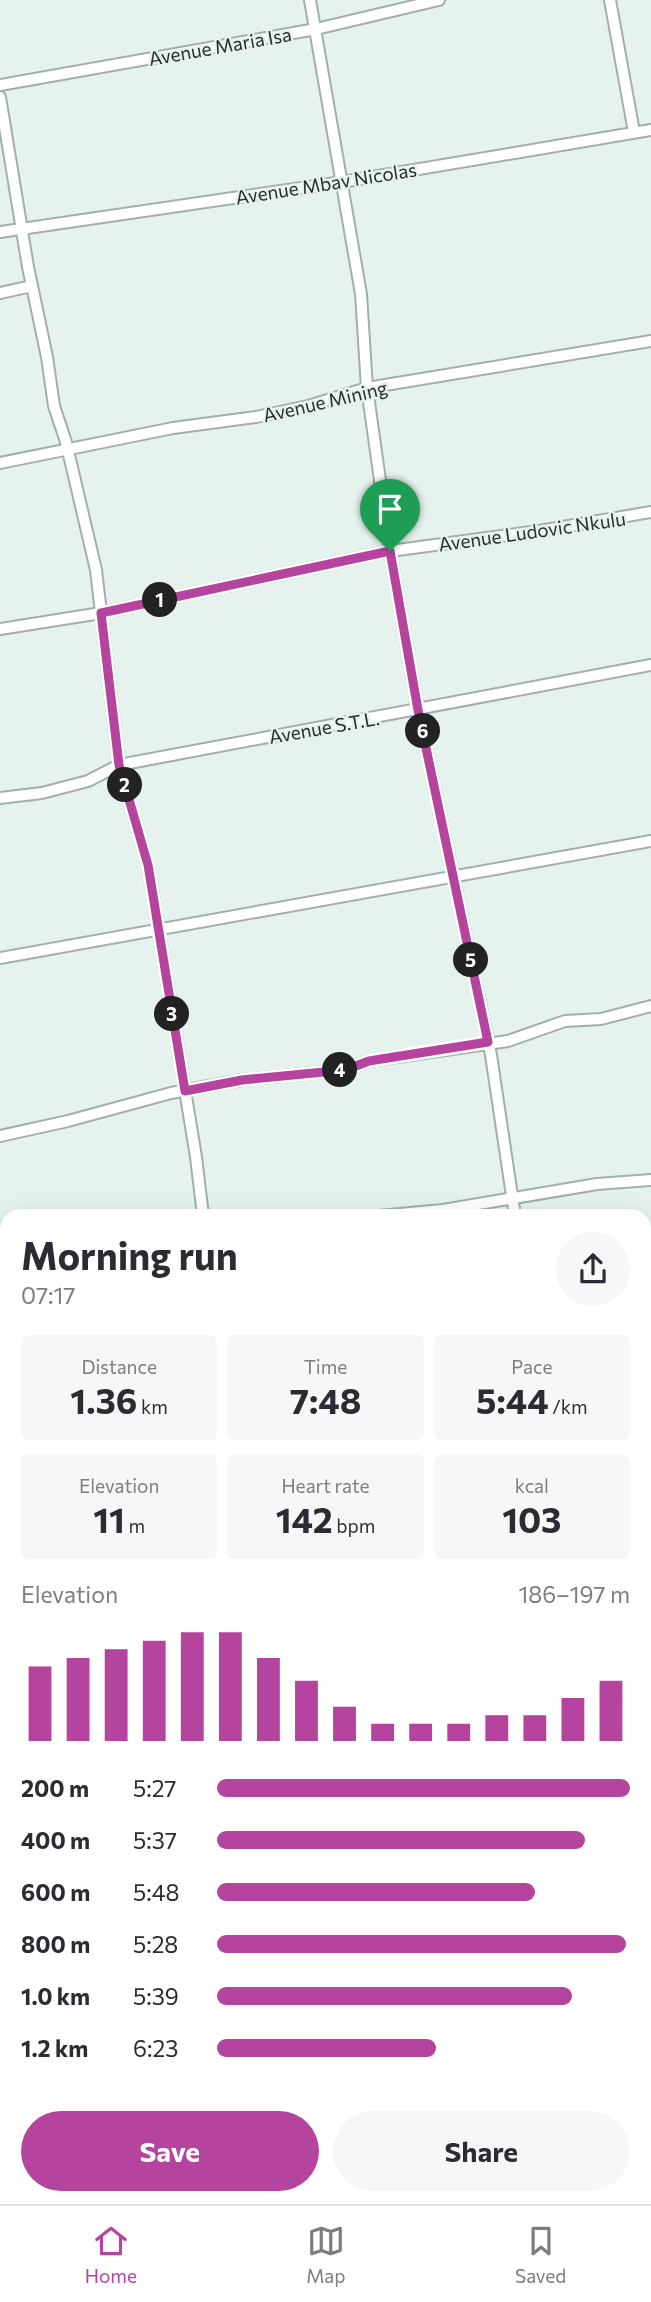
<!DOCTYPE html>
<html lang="en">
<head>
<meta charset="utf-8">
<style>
	:root { --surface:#fff; --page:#f7f7f7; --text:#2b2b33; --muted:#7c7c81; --line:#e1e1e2; --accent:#b5449f }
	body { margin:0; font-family:Commissioner,sans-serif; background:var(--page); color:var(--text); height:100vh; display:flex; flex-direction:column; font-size:26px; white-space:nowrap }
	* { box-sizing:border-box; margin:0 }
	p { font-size:23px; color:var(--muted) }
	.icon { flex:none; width:38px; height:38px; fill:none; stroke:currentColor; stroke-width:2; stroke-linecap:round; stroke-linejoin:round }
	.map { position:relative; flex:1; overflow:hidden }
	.drawer { position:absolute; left:0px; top:1209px; width:651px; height:996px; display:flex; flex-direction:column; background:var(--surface); border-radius:21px 21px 0 0; box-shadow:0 7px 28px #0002 }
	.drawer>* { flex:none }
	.pin { position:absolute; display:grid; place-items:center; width:60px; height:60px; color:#fff; margin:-72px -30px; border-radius:50% 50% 50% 0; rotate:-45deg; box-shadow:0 0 7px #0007 }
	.pin .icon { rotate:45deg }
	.km { position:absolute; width:35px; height:35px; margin:-18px; border-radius:50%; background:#222; color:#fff; font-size:19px; line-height:35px; text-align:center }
	.round { display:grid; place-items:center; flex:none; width:74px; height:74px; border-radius:37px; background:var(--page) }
	.head { display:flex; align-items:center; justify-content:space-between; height:119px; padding:0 21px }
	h1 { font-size:38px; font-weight:700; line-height:52px }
	.figures { display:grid; grid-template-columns:repeat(3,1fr); gap:10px; height:119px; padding:7px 21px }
	.figures div { display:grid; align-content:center; border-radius:7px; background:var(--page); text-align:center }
	.figures b { font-size:35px; font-weight:700 }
	.figures small { font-size:19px; font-weight:400 }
	.figures p { font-size:19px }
	.chart { height:196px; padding:14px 21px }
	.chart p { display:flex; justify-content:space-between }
	.chart svg { width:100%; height:126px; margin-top:7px; stroke:var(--accent); stroke-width:6 }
	.primary-button { display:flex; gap:14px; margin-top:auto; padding:14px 21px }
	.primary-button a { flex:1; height:80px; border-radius:42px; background:var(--accent); color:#fff; font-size:28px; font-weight:700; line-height:80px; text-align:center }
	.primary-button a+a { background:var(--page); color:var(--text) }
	ul { padding:0 21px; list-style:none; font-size:23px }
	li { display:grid; grid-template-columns:112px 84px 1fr; align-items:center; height:52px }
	li i { height:18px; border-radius:9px; background:var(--accent) }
	.dock { display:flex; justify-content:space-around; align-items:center; height:98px; border-top:2px solid var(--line); background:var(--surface); font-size:19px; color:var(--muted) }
	.dock a { display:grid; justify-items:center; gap:4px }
	.dock .on { color:var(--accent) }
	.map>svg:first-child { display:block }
</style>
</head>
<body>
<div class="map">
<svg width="651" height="2204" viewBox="0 0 651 2204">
	<rect width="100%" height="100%" fill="#e5f2ee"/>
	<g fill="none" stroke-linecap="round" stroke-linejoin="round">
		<defs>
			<g id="minor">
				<polyline points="310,0 361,294 367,388 390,551 418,710 491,1055 515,1216"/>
				<polyline points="610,0 634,132"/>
				<polyline points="0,85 316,29 439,0"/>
				<polyline points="0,97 28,267 47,357 54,406 66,442 96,570 119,765 148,865 196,1157 203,1216"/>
				<polyline points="0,232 342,182 651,130"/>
				<polyline points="0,293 32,286"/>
				<polyline points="0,463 173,428 256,417 308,406 367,388 651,341"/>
				<polyline points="0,629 101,613 390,551 539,531 651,512"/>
				<polyline points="0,798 42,793 88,781 119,765 651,665"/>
				<polyline points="0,958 651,841"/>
				<polyline points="0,1136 68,1121 171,1093 242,1080 345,1070 369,1061 508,1041 565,1021 601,1019 651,1006"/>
				<polyline points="378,1216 443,1210 597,1184 651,1180"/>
				<polyline points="0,1305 7,1303"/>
				<polyline points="644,1345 651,1343"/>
				<polyline points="644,1430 651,1429"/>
				<polyline points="0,1456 7,1454"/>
				<polyline points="644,1515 651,1514"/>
				<polyline points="0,1582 7,1580"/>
				<polyline points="644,1638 651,1636"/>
				<polyline points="644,1758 651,1757"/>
				<polyline points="0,1777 7,1776"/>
				<polyline points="0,1932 7,1958"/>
				<polyline points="644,1945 648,1974"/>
				<polyline points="0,2107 7,2106"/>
				<polyline points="73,2198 76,2204"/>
				<polyline points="646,2204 651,2202"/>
			</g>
		</defs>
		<use href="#minor" stroke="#a2afab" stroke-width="14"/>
		<use href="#minor" stroke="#fff" stroke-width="10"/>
	</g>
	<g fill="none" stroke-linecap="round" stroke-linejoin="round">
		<defs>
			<polygon id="route" points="390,551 418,710 488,1042 369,1061 345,1070 242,1080 185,1091 148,865 119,765 101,613"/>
		</defs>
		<use href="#route" stroke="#fff" stroke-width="14"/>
		<use href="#route" stroke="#b5449f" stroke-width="9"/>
	</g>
	<g text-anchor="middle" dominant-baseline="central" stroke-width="5" stroke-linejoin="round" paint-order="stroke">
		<g font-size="19" fill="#292e2c" stroke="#e5f2ee">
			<text transform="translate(220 46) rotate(-10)">Avenue Maria Isa</text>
			<text transform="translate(326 183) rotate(-9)">Avenue Mbav Nicolas</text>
			<text transform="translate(325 401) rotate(-13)">Avenue Mining</text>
			<text transform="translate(532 531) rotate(-8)">Avenue Ludovic Nkulu</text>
			<text transform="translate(324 727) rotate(-10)">Avenue S.T.L.</text>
		</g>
	</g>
</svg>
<div class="pin" style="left:390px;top:551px;background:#1e9e55"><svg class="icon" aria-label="arrive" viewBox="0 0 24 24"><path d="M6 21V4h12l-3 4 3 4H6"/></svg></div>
<b class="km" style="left:160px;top:600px">1</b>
<b class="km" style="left:125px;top:785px">2</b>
<b class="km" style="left:172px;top:1014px">3</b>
<b class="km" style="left:340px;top:1070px">4</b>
<b class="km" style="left:471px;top:960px">5</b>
<b class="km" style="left:423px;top:731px">6</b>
<section class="drawer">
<div class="head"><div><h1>Morning run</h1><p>07:17</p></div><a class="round"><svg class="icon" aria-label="share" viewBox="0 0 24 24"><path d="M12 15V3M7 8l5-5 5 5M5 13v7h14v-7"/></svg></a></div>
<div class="figures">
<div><p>Distance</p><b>1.36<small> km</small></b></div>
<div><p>Time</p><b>7:48</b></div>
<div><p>Pace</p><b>5:44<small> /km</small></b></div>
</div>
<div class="figures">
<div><p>Elevation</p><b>11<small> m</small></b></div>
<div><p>Heart rate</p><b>142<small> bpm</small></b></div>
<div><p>kcal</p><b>103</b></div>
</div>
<div class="chart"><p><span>Elevation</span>186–197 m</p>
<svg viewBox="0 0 160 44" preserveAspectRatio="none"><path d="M5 44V18M15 44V15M25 44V12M35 44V9M45 44V6M55 44V6M65 44V15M75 44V23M85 44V32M95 44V38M105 44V38M115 44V38M125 44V35M135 44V35M145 44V29M155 44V23"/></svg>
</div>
<ul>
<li><b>200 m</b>5:27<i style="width:100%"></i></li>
<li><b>400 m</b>5:37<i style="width:89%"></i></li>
<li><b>600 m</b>5:48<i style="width:77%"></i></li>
<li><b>800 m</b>5:28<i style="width:99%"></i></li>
<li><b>1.0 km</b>5:39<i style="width:86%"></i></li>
<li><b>1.2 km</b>6:23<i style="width:53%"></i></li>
</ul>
<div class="primary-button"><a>Save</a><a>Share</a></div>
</section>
</div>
<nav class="dock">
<a class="on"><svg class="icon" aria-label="home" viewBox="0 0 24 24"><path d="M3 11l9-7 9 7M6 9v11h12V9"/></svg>Home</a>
<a><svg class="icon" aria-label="map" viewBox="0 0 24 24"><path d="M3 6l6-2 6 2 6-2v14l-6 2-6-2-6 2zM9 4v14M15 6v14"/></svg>Map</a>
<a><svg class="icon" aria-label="saved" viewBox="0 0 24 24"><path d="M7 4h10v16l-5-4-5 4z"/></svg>Saved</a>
</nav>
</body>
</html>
